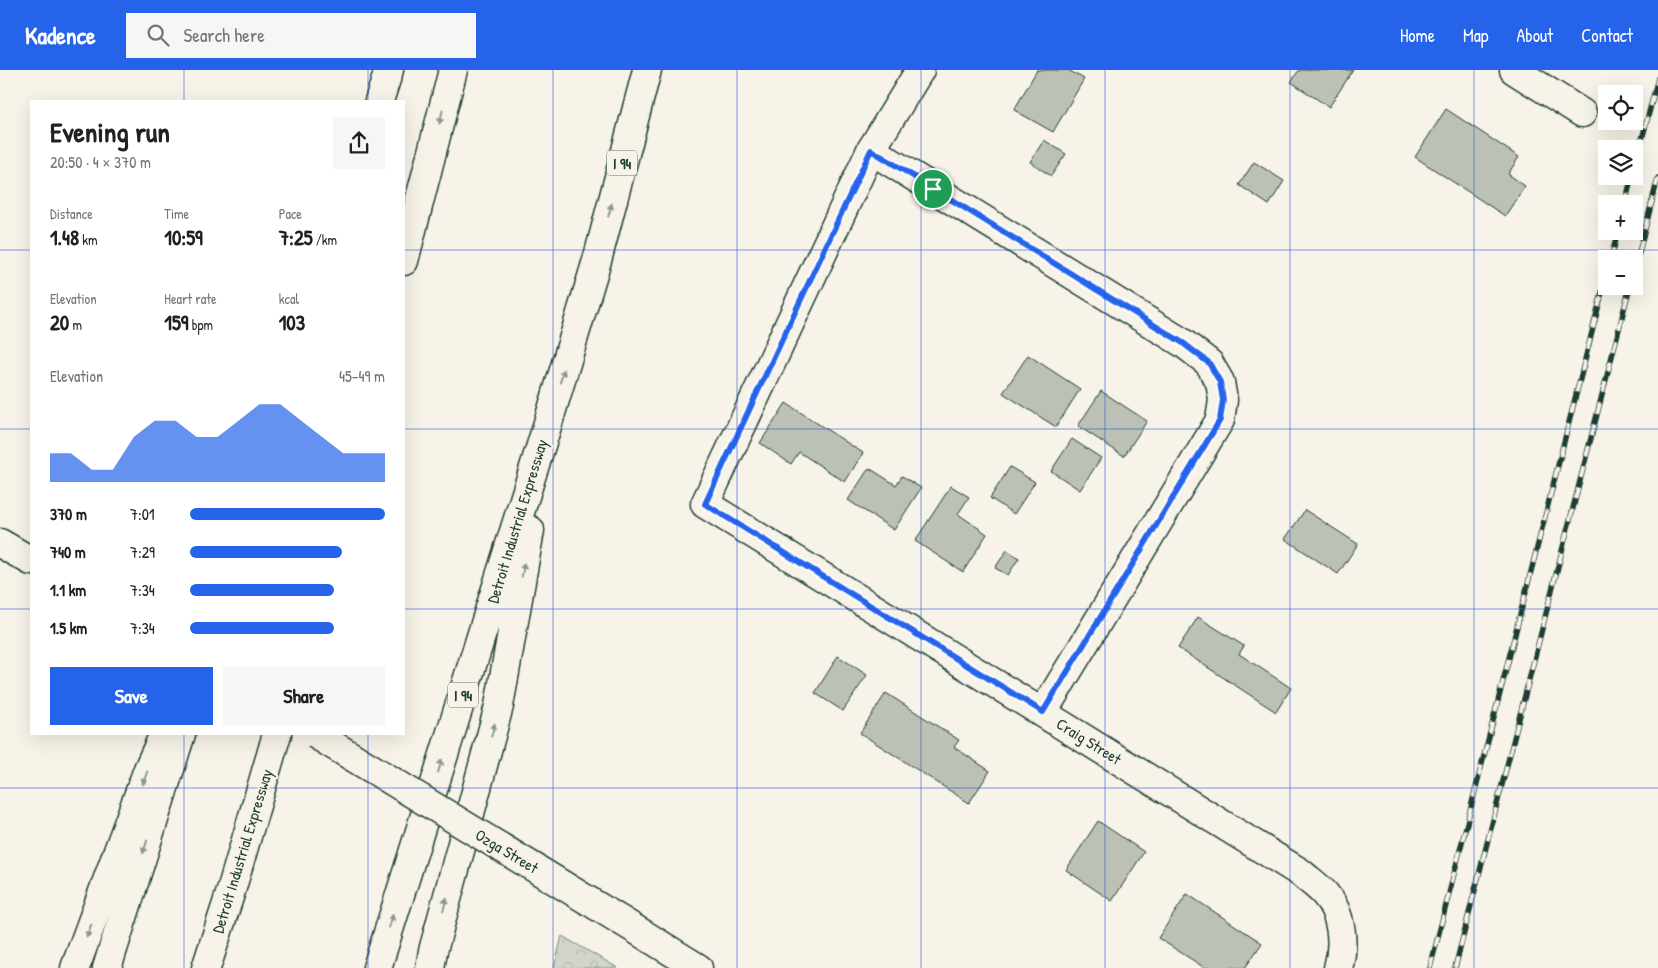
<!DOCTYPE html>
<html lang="en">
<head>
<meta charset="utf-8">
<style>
	:root { --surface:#fff; --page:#f6f6f6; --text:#202124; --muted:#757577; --accent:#2563eb }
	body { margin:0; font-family:"Patrick Hand",sans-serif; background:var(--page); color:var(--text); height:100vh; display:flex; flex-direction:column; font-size:19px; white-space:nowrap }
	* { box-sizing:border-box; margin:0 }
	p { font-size:16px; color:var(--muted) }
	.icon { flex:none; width:28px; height:28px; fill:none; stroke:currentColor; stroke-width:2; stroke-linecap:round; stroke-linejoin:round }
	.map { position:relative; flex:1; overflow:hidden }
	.drawer { position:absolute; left:30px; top:30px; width:375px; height:635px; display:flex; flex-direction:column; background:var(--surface); border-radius:0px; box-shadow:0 5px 20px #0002 }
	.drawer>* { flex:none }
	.controls { position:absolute; left:1598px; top:15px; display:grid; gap:10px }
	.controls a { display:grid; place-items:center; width:45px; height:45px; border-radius:0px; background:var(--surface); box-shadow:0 5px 20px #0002; font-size:25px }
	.pin { position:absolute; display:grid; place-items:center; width:42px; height:42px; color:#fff; margin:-21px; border:2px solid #fff; border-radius:50%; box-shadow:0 1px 5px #0007 }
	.round { display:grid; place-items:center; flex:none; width:52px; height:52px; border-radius:0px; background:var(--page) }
	.head { display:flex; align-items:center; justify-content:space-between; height:85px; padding:0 20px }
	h1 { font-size:28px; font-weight:800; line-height:38px }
	.stats { display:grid; grid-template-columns:repeat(3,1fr); gap:8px; height:85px; padding:5px 20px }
	.stats div { display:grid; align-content:center }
	.stats b { font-size:21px; font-weight:800 }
	.stats small { font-size:14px; font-weight:400 }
	.stats p { font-size:14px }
	.chart { height:140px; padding:10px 20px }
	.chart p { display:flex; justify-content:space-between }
	.chart svg { width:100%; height:90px; margin-top:5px; fill:var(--accent); opacity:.7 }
	.cta { display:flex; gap:10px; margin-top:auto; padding:10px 20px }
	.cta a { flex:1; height:58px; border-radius:0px; background:var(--accent); color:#fff; font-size:20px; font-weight:800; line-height:58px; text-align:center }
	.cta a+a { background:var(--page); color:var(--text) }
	ul { padding:0 20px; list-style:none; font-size:16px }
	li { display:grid; grid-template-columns:80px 60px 1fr; align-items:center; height:38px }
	li i { height:12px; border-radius:6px; background:var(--accent) }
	header { display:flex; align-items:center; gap:30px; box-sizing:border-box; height:70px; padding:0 25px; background:var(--accent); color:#fff }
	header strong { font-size:24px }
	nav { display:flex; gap:28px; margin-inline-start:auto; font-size:18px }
	.search { width:350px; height:45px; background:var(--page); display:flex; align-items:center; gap:12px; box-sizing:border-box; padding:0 18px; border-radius:0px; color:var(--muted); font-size:19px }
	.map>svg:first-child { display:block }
</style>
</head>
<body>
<header>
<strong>Kadence</strong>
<div class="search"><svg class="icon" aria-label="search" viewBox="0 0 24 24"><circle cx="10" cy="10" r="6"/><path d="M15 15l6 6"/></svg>Search here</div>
<nav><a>Home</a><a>Map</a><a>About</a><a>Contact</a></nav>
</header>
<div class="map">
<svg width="1658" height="898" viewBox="0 0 1658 898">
	<defs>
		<pattern id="forest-crowns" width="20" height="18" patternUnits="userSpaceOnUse" patternTransform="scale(1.25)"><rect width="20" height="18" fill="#d3d5ca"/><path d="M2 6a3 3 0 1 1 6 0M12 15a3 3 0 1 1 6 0" fill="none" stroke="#b5b8ae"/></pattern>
	</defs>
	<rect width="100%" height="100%" fill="#f7f3e8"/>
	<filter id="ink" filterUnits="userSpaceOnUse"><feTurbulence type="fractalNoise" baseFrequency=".02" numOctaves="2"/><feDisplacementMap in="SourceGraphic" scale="10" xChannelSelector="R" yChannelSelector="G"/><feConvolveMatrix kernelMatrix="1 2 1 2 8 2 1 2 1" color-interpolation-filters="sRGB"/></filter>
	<g filter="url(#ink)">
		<polygon fill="url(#forest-crowns)" stroke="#79897f" points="562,866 618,898 554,898"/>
		<g fill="#bbc1b6" stroke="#1f3d34">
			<polygon points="1037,0 1068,0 1084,9 1053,62 1014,40"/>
			<polygon points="1299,0 1353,0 1329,37 1291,12"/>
			<polygon points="1446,39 1519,87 1508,104 1525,116 1505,146 1415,87"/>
			<polygon points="1044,70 1066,84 1051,106 1030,92"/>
			<polygon points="1254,92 1284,111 1269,135 1239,115"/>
			<polygon points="1028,285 1080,319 1056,357 1003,323"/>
			<polygon points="1101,321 1147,351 1124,386 1078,356"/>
			<polygon points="786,333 863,383 845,412 799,382 791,394 760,373"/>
			<polygon points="1072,369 1101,388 1080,420 1051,401"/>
			<polygon points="1010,397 1035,412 1014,444 990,428"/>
			<polygon points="869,398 896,415 902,406 921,418 894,460 848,430"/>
			<polygon points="951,416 969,427 958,444 987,464 963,502 915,471"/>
			<polygon points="1305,440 1358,474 1338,504 1285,469"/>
			<polygon points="1007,480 1019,488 1008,505 995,498"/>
			<polygon points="1198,547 1244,576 1239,584 1291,618 1276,642 1178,578"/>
			<polygon points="838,586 867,605 843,641 815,623"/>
			<polygon points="886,623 959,670 954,677 990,701 969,733 860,663"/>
			<polygon points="1098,751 1144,782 1112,831 1066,800"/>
			<polygon points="1187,824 1262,873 1245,898 1205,898 1158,868"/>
		</g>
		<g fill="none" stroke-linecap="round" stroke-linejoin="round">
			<defs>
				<g id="minor">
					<path d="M920,0L871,80L705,434L1301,803C1309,810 1318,816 1325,824C1342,843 1345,874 1338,898"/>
					<polyline points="1514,0 1582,43"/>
					<polyline points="871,80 1183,273 1209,293 1220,312 1223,330 1220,350 1043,642"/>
					<polyline points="0,473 31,491"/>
					<polyline points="643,864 698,898"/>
				</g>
				<g id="highway">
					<polyline points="379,31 389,0"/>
					<polyline points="404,191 453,0"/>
					<polyline points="75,898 148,699 164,664"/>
					<polyline points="107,898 181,664"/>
					<polyline points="206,898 231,821 277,664"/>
					<polyline points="377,898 548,353 598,187 647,0"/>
					<polyline points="430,898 433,881 499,636 530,460"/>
				</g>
			</defs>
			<use href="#minor" stroke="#1f3d34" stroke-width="31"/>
			<use href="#highway" stroke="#1f3d34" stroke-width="31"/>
			<use href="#minor" stroke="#f7f3e8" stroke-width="28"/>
			<use href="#highway" stroke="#f7f3e8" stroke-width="28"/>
			<defs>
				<g id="rail">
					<polyline points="1634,100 1658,8"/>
					<polyline points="1625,134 1632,106"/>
					<polyline points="1611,189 1618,161"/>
					<polyline points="1634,202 1658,108"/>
					<polyline points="1430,898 1606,207"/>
					<polyline points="1455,898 1630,216"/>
				</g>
			</defs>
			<use href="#rail" stroke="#1f3d34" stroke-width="5.5"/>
			<use href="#rail" stroke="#f7f3e8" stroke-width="4" stroke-dasharray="11" stroke-linecap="butt"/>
			<defs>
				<polyline id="minor-bridge" points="315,664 643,864"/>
			</defs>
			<use href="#minor-bridge" stroke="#1f3d34" stroke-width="31" stroke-linecap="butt"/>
			<use href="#minor-bridge" stroke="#f7f3e8" stroke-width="28"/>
		</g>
		<defs><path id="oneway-solid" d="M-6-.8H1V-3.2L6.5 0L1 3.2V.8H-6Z" transform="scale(1.25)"/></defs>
		<g fill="#8b988e">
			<use href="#oneway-solid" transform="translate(441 47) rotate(104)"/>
			<use href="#oneway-solid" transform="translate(610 140) rotate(-75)"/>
			<use href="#oneway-solid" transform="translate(562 306) rotate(-73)"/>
			<use href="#oneway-solid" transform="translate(523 500) rotate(-80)"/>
			<use href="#oneway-solid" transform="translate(493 660) rotate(-75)"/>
			<use href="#oneway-solid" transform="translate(440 696) rotate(-73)"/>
			<use href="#oneway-solid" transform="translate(145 708) rotate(110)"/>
			<use href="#oneway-solid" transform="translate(145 777) rotate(108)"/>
			<use href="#oneway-solid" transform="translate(445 834) rotate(-75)"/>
			<use href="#oneway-solid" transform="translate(391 851) rotate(-73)"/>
			<use href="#oneway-solid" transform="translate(89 861) rotate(110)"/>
		</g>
	</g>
	<g fill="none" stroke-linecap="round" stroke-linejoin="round" filter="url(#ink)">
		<defs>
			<polygon id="route" points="871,80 1183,273 1209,293 1220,312 1223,330 1220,350 1043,642 705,434"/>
		</defs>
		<use href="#route" stroke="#fff" stroke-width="10"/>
		<use href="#route" stroke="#2563eb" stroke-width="6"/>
	</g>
	<path fill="none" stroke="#1d4ed8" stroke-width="1" stroke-opacity="0.55" d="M184,0V31M368,0V31M553,0V898M737,0V898M921,0V898M1105,0V898M1290,0V898M1474,0V898M0,180H31M404,180H1658M0,359H31M404,359H1658M0,539H31M404,539H1658M184,664V898M368,664V898M0,718H1658"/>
	<g text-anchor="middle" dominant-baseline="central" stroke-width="4.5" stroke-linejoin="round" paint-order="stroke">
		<g fill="#f7f3e8" stroke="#60746a" stroke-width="1">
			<rect x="607" y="80.5" width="30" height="25" rx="4"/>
			<rect x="448" y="612.5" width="30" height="25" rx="4"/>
		</g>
		<g font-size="15" font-weight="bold" fill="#1f3d34">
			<text x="622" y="93">I 94</text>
			<text x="463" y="625">I 94</text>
		</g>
		<g font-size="16" fill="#1f3d34" stroke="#f7f3e8">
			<text transform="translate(517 451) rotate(-73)">Detroit Industrial Expressway</text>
			<text transform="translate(1089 671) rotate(32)">Craig Street</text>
			<text transform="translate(242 781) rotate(-73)">Detroit Industrial Expressway</text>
			<text transform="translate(507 781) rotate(31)">Ozga Street</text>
		</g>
	</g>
</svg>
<div class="controls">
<a><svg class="icon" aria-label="locate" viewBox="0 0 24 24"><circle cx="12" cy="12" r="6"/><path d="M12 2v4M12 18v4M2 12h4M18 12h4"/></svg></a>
<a><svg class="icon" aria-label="layers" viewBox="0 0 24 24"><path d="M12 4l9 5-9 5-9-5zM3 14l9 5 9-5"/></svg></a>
<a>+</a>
<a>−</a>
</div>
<div class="pin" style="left:933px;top:119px;background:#1e9e55"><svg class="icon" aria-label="arrive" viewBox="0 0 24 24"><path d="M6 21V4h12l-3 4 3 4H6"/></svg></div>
<section class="drawer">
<div class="head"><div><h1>Evening run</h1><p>20:50 · 4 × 370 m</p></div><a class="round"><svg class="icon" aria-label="share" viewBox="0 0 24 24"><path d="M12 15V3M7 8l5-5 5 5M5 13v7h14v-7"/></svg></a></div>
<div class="stats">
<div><p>Distance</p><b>1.48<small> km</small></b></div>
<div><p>Time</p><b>10:59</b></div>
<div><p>Pace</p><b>7:25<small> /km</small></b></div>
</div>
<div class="stats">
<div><p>Elevation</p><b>20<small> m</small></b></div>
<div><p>Heart rate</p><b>159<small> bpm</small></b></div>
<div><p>kcal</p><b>103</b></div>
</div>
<div class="chart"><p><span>Elevation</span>45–49 m</p>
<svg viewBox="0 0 160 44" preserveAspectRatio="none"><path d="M0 44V30L10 30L20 38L30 38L40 22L50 14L60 14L70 22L80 22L90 14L100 6L110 6L120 14L130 22L140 30L150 30L160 30V44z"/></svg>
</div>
<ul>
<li><b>370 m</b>7:01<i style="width:100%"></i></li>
<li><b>740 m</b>7:29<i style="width:78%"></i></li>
<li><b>1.1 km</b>7:34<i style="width:74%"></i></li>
<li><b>1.5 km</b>7:34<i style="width:74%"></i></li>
</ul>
<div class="cta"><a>Save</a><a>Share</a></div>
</section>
</div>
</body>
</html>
